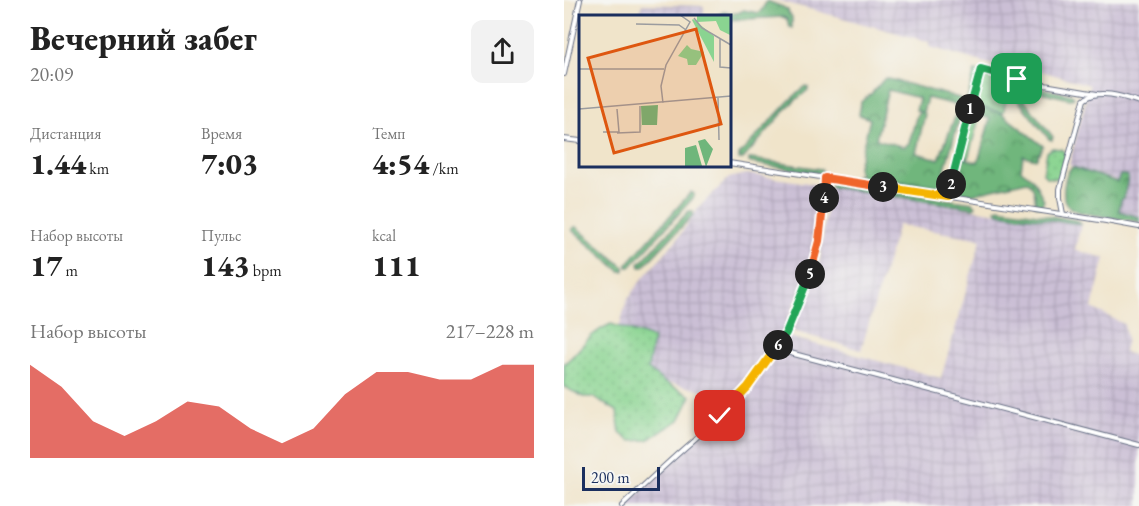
<!DOCTYPE html>
<html lang="ru">
<head>
<meta charset="utf-8">
<style>
	:root { --surface:#fff; --page:#f2f2f2; --text:#222; --muted:#767676; --accent:#d93025 }
	body { margin:0; font-family:"EB Garamond",serif; background:var(--page); color:var(--text); height:100vh; display:flex; flex-direction:column; font-size:22px; white-space:nowrap }
	* { box-sizing:border-box; margin:0 }
	p { font-size:20px; color:var(--muted) }
	.icon { flex:none; width:33px; height:33px; fill:none; stroke:currentColor; stroke-width:2; stroke-linecap:round; stroke-linejoin:round }
	.map { position:relative; flex:1; overflow:hidden }
	.sheet { display:flex; flex-direction:column; background:var(--surface); width:564px }
	.sheet>* { flex:none }
	.scale { position:absolute; left:18px; bottom:15px; width:78px; box-sizing:border-box; padding-left:6px; border:3px solid #1b2f5e; border-top:0; font-size:16px; line-height:21px; white-space:nowrap; color:#1b2f5e; -webkit-text-stroke:4px #f6f6f2; paint-order:stroke }
	.pin { position:absolute; display:grid; place-items:center; width:51px; height:51px; color:#fff; margin:-26px; border-radius:12px; box-shadow:0 3px 9px #0006 }
	.km { position:absolute; width:30px; height:30px; margin:-15px; border-radius:50%; background:#222; color:#fff; font-size:16px; line-height:30px; text-align:center }
	.round { display:grid; place-items:center; flex:none; width:63px; height:63px; border-radius:12px; background:var(--page) }
	.overview { display:flex; align-items:center; justify-content:space-between; height:102px; padding:0 30px }
	h1 { font-size:33px; font-weight:800; line-height:45px }
	.metrics { display:grid; grid-template-columns:repeat(3,1fr); gap:9px; height:102px; padding:6px 30px }
	.metrics div { display:grid; align-content:center }
	.metrics b { font-size:30px; font-weight:800 }
	.metrics small { font-size:16px; font-weight:400 }
	.metrics p { font-size:16px }
	.chart { height:168px; padding:12px 30px }
	.chart p { display:flex; justify-content:space-between }
	.chart svg { width:100%; height:108px; margin-top:6px; fill:var(--accent); opacity:.7 }
	main { display:flex; flex:1; min-height:0 }
	.map>svg:first-child { display:block }
</style>
</head>
<body>
<main>
<section class="sheet">
<div class="overview"><div><h1>Вечерний забег</h1><p>20:09</p></div><a class="round"><svg class="icon" aria-label="share" viewBox="0 0 24 24"><path d="M12 15V3M7 8l5-5 5 5M5 13v7h14v-7"/></svg></a></div>
<div class="metrics">
<div><p>Дистанция</p><b>1.44<small> km</small></b></div>
<div><p>Время</p><b>7:03</b></div>
<div><p>Темп</p><b>4:54<small> /km</small></b></div>
</div>
<div class="metrics">
<div><p>Набор высоты</p><b>17<small> m</small></b></div>
<div><p>Пульс</p><b>143<small> bpm</small></b></div>
<div><p>kcal</p><b>111</b></div>
</div>
<div class="chart"><p><span>Набор высоты</span>217–228 m</p>
<svg viewBox="0 0 160 44" preserveAspectRatio="none"><path d="M0 44V6L10 15L20 29L30 35L40 29L50 21L60 23L70 32L80 38L90 32L100 18L110 9L120 9L130 12L140 12L150 6L160 6V44z"/></svg>
</div>
</section>
<div class="map">
<svg width="575" height="506" viewBox="0 0 575 506">
	<defs>
		<pattern id="industrial-grid" width="8" height="8" patternUnits="userSpaceOnUse" patternTransform="scale(1.5)"><rect width="8" height="8" fill="#cbbfd5"/><path d="M0 4h8M4 0v8" fill="none" stroke="#aea4b9"/></pattern>
		<pattern id="green-dots" width="8" height="8" patternUnits="userSpaceOnUse" patternTransform="scale(1.5)"><rect width="8" height="8" fill="#8ad491"/><path d="M2 2h.1M6 6h.1" fill="none" stroke="#76b67f" stroke-width="1.8" stroke-linecap="round"/></pattern>
		<pattern id="forest-crowns" width="20" height="18" patternUnits="userSpaceOnUse" patternTransform="scale(1.5)"><rect width="20" height="18" fill="#6fb67b"/><path d="M2 6a3 3 0 1 1 6 0M12 15a3 3 0 1 1 6 0" fill="none" stroke="#5a9468"/></pattern>
	</defs>
	<rect width="100%" height="100%" fill="#f6f6f2"/>
	<filter id="ink" filterUnits="userSpaceOnUse"><feTurbulence type="fractalNoise" baseFrequency=".0167" numOctaves="2"/><feDisplacementMap in="SourceGraphic" scale="12" xChannelSelector="R" yChannelSelector="G"/><feConvolveMatrix kernelMatrix="1 2 1 2 8 2 1 2 1" color-interpolation-filters="sRGB"/></filter>
	<filter id="wash" filterUnits="userSpaceOnUse"><feTurbulence type="fractalNoise" baseFrequency=".008" numOctaves="4" result="noise"/><feDisplacementMap in="SourceGraphic" scale="24" xChannelSelector="R" yChannelSelector="G"/><feGaussianBlur stdDeviation="1.35" result="paint"/><feColorMatrix in="noise" values="0 0 0 0 0 0 0 0 0 0 0 0 0 0 0 0 0 1.4 0 .05"/><feComposite in="paint" operator="in"/></filter>
	<g filter="url(#wash)">
		<rect width="100%" height="100%" fill="#f0e4ca"/>
		<g fill="url(#industrial-grid)">
			<polygon points="212,0 575,0 575,217 555,211 557,200 560,197 564,177 556,175 554,181 505,165 526,85 448,63 446,70 366,47 366,42"/>
			<polygon points="78,4 140,6 140,16 75,16"/>
			<polygon points="183,174 251,184 251,192 254,198 251,245 244,273 219,331 189,376 170,397 100,382 83,369 79,335 55,328 63,300 78,279 114,238 136,206 165,178"/>
			<polygon points="267,187 434,213 517,224 511,250 541,258 528,308 560,324 563,339 560,352 575,357 575,506 62,506 193,381 222,336 377,378 417,239 334,225 297,350 228,331 256,260 264,197"/>
		</g>
		<g fill="url(#green-dots)" stroke="#528278" stroke-width="1.5">
			<polygon points="411,71 447,81 439,113 402,103"/>
			<polygon points="408,116 415,118 404,158 397,155 406,117"/>
			<polygon points="488,148 497,149 502,154 498,172 495,179 482,177 479,173 483,152"/>
			<path d="M47,324L89,338L84,369L100,382L127,396L115,420L84,440L66,441L56,433L53,411L29,397H20L0,387V364C18,349 23,334 47,324Z"/>
		</g>
		<g fill="url(#forest-crowns)" stroke="#45726c" stroke-width="1.5" fill-rule="evenodd">
			<polygon points="203,1 219,7 224,10 225,14 228,17 228,28 225,27 223,19 219,17 165,20 165,16 153,16 159,12 174,13 180,10 194,13 197,11"/>
			<path d="M321,78L395,98L401,102L400,105L392,103L391,105L363,98L359,112L361,114L352,153L375,159L394,109L395,108L398,110L376,186L302,176L375,188L378,191L376,193L290,178L292,175H297L294,171V166L306,119L295,115L297,102L307,94ZM324,90L355,98L352,110L357,112L353,114L345,143L340,147L312,139Z"/>
			<polygon points="449,82 508,95 510,98 506,99 449,86 448,85"/>
			<polygon points="241,86 244,87 244,90 226,105 179,159 175,159 175,155 224,102"/>
			<polygon points="452,90 489,137 488,140 485,139 449,94 449,92"/>
			<path d="M413,106L437,113L479,146L472,159L459,156L457,170L469,179L480,200L477,206H473L471,204C472,196 470,186 463,181L408,194L390,192L399,158L414,162L426,119L412,114L410,111L412,107Z"/>
			<polygon points="185,159 187,159 257,169 259,172 256,174 187,163 185,162"/>
			<path d="M509,167L553,182L556,175H561L564,177L560,198L557,200L555,211L575,217V222C560,218 520,216 508,209C501,205 499,197 500,188C501,180 502,171 509,167Z"/>
			<polygon points="267,183 409,203 412,206 409,208 267,187"/>
			<polygon points="127,192 130,194 130,197 66,267 63,267 63,264"/>
			<polygon points="435,208 511,220 516,222 517,224 434,213 432,210"/>
			<polygon points="125,211 129,211 129,215 79,267 76,267 75,264"/>
			<polygon points="10,227 12,227 60,267 60,271 56,271 9,231 8,229"/>
		</g>
	</g>
	<g filter="url(#ink)">
		<g fill="none" stroke-linecap="round" stroke-linejoin="round">
			<defs>
				<g id="minor">
					<polyline points="0,74 16,0"/>
					<polyline points="0,139 16,141"/>
					<polyline points="165,163 542,221 575,227"/>
					<polyline points="384,197 417,69 463,82 533,94"/>
					<path d="M499,214L496,198V189L520,100C534,88 560,97 575,102"/>
					<polyline points="211,349 575,445"/>
					<path d="M58,506C80,485 102,464 125,444C145,426 166,408 184,387C214,353 235,310 249,268C258,239 259,208 261,178"/>
				</g>
			</defs>
			<use href="#minor" stroke="#666e84" stroke-width="6"/>
			<use href="#minor" stroke="#fff" stroke-width="4"/>
		</g>
	</g>
	<g fill="none" stroke-linecap="round" stroke-linejoin="round" filter="url(#ink)">
		<defs>
			<polyline id="split-1" points="406,109 417,69 453,79"/>
			<polyline id="split-2" points="387,184 406,109"/>
			<polyline id="split-3" points="319,187 384,197 387,184"/>
			<polyline id="split-4" points="260,198 261,178 319,187"/>
			<polyline id="split-5" points="246,274 255,241 260,198"/>
			<polyline id="split-6" points="214,345 222,333 246,274"/>
			<polyline id="split-7" points="156,416 184,387 214,345"/>
		</defs>
		<use href="#split-1" stroke="#fff" stroke-width="12"/>
		<use href="#split-2" stroke="#fff" stroke-width="12"/>
		<use href="#split-3" stroke="#fff" stroke-width="12"/>
		<use href="#split-4" stroke="#fff" stroke-width="12"/>
		<use href="#split-5" stroke="#fff" stroke-width="12"/>
		<use href="#split-6" stroke="#fff" stroke-width="12"/>
		<use href="#split-7" stroke="#fff" stroke-width="12"/>
		<use href="#split-1" stroke="#22a559" stroke-width="8"/>
		<use href="#split-2" stroke="#22a559" stroke-width="8"/>
		<use href="#split-3" stroke="#f5b400" stroke-width="8"/>
		<use href="#split-4" stroke="#f0652b" stroke-width="8"/>
		<use href="#split-5" stroke="#f0652b" stroke-width="8"/>
		<use href="#split-6" stroke="#22a559" stroke-width="8"/>
		<use href="#split-7" stroke="#f5b400" stroke-width="8"/>
	</g>
	<g transform="translate(15 15)">
		<rect width="152" height="152" fill="#f0e4ca"/>
		<path d="M118,0H151V20L141,15L137,6L118,7ZM114,4L135,21V47L113,5ZM108,30L112,34L125,37L117,50H109L108,44L99,41Z" fill="#8ad491"/>
		<path d="M79,90L78,110H63V116L62,91ZM126,124L134,134L127,152L119,126ZM117,130L123,151H106V133Z" fill="#6fb67b"/>
		<path fill="none" stroke="#9b9c9f" stroke-width="1.5" d="M115,3L123,13L152,30M57,9L100,10L107,15M141,24V52L152,53M0,54H85M139,82L140,125M84,88L82,71L87,50L111,7L101,0M0,94L152,81M24,117H40L38,94M38,118L61,117V91"/>
		<path fill="#de5710" fill-opacity="0.15" stroke="#de5710" stroke-width="3" d="M117,14L142,109L35,138L9,43Z"/>
		<rect width="152" height="152" fill="none" stroke="#1b2f5e" stroke-width="3"/>
	</g>
</svg>
<div class="scale">200 m</div>
<div class="pin" style="left:453px;top:79px;background:#1e9e55"><svg class="icon" aria-label="arrive" viewBox="0 0 24 24"><path d="M6 21V4h12l-3 4 3 4H6"/></svg></div>
<div class="pin" style="left:156px;top:416px;background:#d93025"><svg class="icon" aria-label="check" viewBox="0 0 24 24"><path d="M5 12l5 5 9-10"/></svg></div>
<b class="km" style="left:406px;top:109px">1</b>
<b class="km" style="left:387px;top:184px">2</b>
<b class="km" style="left:319px;top:187px">3</b>
<b class="km" style="left:260px;top:198px">4</b>
<b class="km" style="left:246px;top:274px">5</b>
<b class="km" style="left:214px;top:345px">6</b>
</div>
</main>
</body>
</html>
